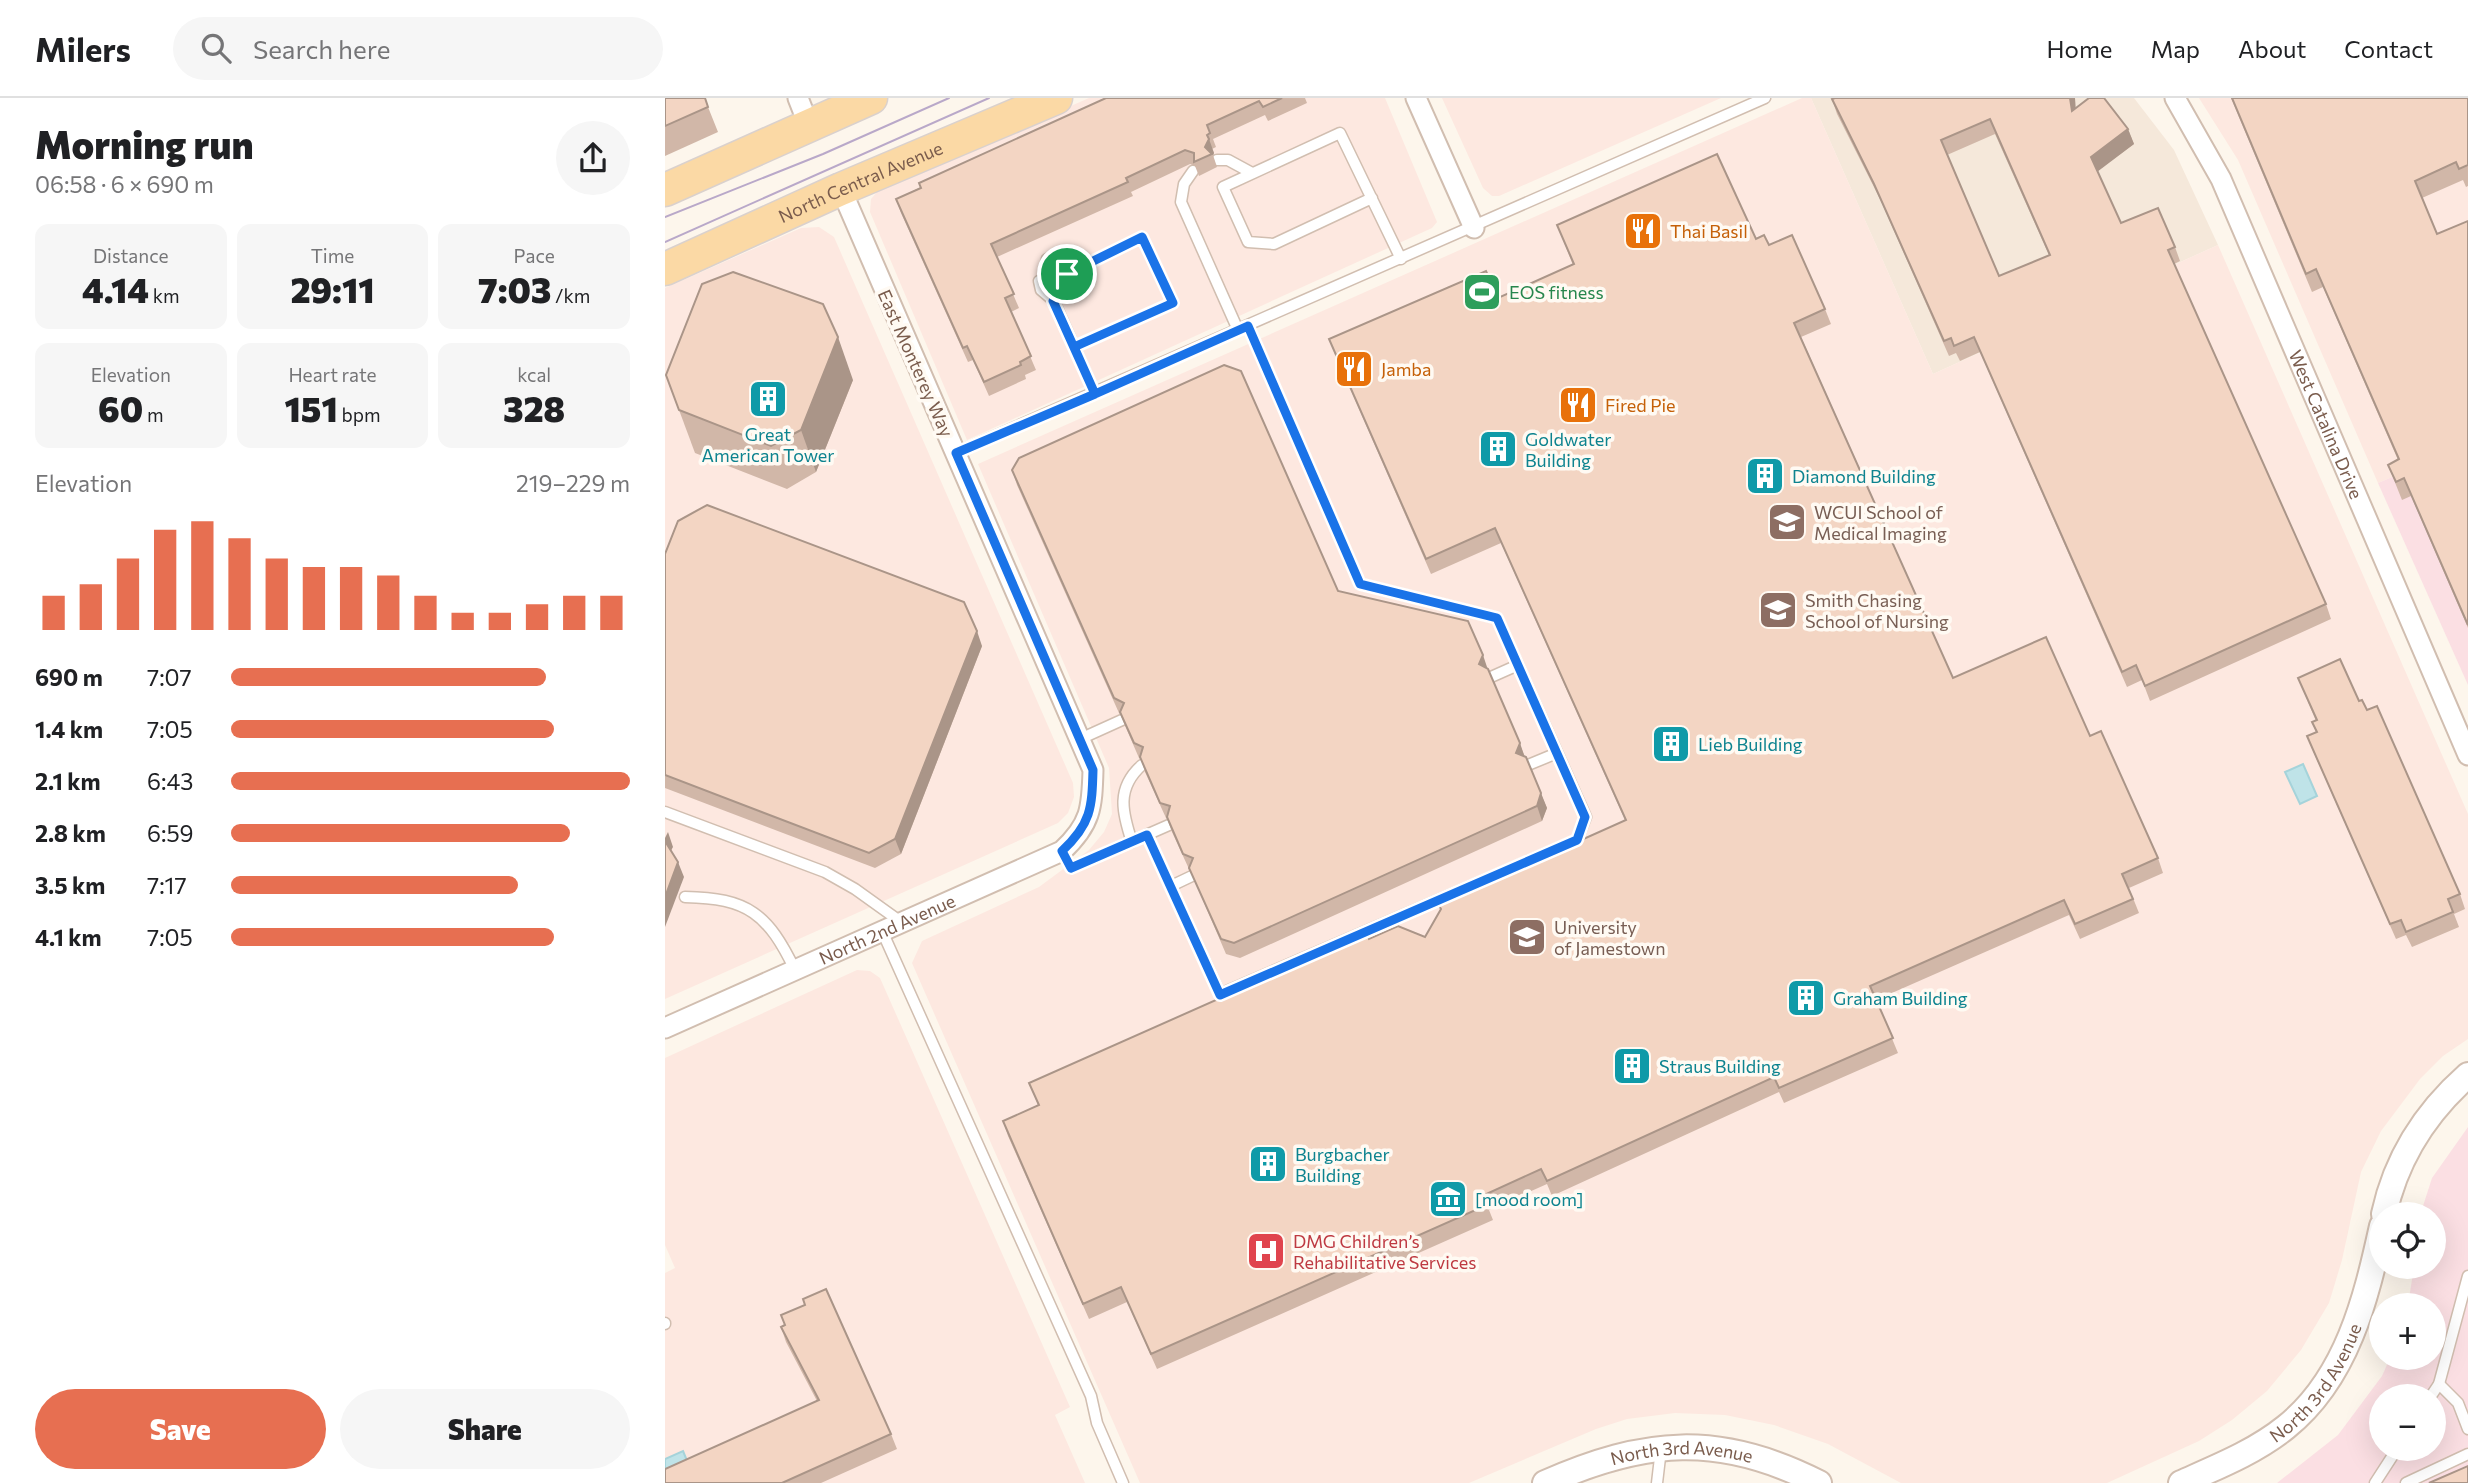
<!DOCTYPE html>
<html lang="en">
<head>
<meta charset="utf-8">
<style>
	:root { --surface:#fff; --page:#f6f6f6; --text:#202124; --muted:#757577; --line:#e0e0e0; --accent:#e76f51 }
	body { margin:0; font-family:Commissioner,sans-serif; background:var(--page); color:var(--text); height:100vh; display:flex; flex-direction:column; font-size:26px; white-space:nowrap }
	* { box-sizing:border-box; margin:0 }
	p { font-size:23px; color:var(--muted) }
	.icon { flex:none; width:38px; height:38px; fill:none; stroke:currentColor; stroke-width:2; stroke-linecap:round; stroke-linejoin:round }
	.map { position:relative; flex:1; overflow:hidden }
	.details { display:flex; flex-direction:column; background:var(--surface); width:665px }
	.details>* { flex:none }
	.tools { position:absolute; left:1704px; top:1104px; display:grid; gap:14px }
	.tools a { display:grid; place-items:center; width:77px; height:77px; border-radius:50%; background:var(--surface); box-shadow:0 7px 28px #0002; font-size:35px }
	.pin { position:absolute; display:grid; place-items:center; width:60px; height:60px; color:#fff; margin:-30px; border:4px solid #fff; border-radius:50%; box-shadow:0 2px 7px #0007 }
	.round { display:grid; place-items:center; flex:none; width:74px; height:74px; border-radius:37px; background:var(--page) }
	.summary { display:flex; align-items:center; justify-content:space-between; height:119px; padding:0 35px }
	h1 { font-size:38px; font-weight:800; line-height:52px }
	.figures { display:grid; grid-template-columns:repeat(3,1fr); gap:10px; height:119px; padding:7px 35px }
	.figures div { display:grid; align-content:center; border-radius:14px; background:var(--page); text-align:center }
	.figures b { font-size:35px; font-weight:800 }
	.figures small { font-size:19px; font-weight:400 }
	.figures p { font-size:19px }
	.chart { height:196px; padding:14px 35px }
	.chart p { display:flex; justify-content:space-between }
	.chart svg { width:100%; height:126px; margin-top:7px; stroke:var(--accent); stroke-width:6 }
	.cta { display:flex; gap:14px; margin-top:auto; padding:14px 35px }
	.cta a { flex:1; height:80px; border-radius:42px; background:var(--accent); color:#fff; font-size:28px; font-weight:800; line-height:80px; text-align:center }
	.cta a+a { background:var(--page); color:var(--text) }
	ul { padding:0 35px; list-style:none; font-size:23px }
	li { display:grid; grid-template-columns:112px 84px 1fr; align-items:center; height:52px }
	li i { height:18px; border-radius:9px; background:var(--accent) }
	header { display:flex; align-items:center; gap:42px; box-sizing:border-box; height:98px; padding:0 35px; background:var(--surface); border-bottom:2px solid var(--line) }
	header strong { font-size:33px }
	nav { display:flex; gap:38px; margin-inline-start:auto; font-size:24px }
	.search { width:490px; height:63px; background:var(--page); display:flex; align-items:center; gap:18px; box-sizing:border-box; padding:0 24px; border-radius:38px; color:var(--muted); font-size:26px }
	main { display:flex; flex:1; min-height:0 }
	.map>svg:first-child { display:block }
</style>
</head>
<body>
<header>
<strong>Milers</strong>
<div class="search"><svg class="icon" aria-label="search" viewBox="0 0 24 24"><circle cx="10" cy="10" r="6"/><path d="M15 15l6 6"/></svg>Search here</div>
<nav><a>Home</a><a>Map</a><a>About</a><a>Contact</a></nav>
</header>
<main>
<section class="details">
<div class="summary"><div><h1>Morning run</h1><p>06:58 · 6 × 690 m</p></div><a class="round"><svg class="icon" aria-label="share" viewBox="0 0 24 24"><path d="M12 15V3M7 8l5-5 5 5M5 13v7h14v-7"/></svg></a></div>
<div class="figures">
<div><p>Distance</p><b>4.14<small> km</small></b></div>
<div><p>Time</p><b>29:11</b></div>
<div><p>Pace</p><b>7:03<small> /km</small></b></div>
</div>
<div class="figures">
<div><p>Elevation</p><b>60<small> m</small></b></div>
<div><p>Heart rate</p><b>151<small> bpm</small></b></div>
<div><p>kcal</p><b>328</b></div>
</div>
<div class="chart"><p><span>Elevation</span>219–229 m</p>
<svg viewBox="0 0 160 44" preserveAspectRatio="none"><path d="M5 44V32M15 44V28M25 44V19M35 44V9M45 44V6M55 44V12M65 44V19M75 44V22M85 44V22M95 44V25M105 44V32M115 44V38M125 44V38M135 44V35M145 44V32M155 44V32"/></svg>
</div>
<ul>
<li><b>690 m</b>7:07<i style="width:79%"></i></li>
<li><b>1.4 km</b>7:05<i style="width:81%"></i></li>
<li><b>2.1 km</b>6:43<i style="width:100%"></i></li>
<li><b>2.8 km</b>6:59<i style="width:85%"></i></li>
<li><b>3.5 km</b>7:17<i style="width:72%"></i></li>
<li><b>4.1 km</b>7:05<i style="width:81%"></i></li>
</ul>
<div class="cta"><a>Save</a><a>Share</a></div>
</section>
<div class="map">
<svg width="1803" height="1385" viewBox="0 0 1803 1385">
	<rect width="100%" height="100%" fill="#fdf6ec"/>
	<polygon fill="#f5e8da" points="1146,0 1469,0 1509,52 1553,147 1268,276"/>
	<g fill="#fde8e0">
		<polygon points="424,0 720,0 772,124 767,130 302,342 205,114 206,101 212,94"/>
		<polygon points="777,0 1056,0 834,98 827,98 818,90"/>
		<polygon points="1137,0 1146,0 1268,276 1553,147 1803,716 1803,941 1778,958 1755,981 1716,1033 1696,1074 1677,1162 1664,1205 1636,1252 1602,1293 1567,1322 1534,1343 1442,1385 1236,1385 1163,1346 1109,1327 1060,1317 1010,1315 962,1321 931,1331 804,1385 475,1385 247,865 257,843 374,789 424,752 439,734 447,716 444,670 313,366"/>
		<polygon points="1534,0 1803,0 1803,347 1713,385 1573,62"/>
		<polygon points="154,129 169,139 408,685 409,699 403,715 393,725 0,901 0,190 136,130"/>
		<polygon points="192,872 205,873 215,880 405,1309 390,1317 420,1385 0,1385 0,1175 10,1170 0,1147 0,960"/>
	</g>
	<g fill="#fbdfe3" fill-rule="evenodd">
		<polygon points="1803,347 1803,587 1713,385"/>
		<path d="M1803,1029V1385H1612L1673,1337L1717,1278L1725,1260H1769V1208L1743,1207L1749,1169H1769V1116H1757L1758,1108L1767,1080ZM1717,1298H1769V1351H1717Z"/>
	</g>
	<g fill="#bfe3e8" stroke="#a5d3da" stroke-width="2">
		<polygon points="1638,666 1652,698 1635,706 1620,674"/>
		<polygon points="18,1353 25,1370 0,1383 0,1361"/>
	</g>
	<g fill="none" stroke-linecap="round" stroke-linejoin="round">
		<defs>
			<g id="service">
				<polyline points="552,62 563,62 587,75"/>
				<polyline points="528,73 519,86 516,104 573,232"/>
				<polyline points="707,100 609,146 583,144 558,89 675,35 736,161"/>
				<polyline points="382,161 400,156 420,165"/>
				<polyline points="374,183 376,192 389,203 430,296"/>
				<polyline points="389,203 402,176 477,139 508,205 409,249"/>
				<polyline points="291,355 1100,0"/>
				<polyline points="826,579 853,567"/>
				<polyline points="415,641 457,622"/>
				<polyline points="863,667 892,655"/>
				<polyline points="0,714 160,774 190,791 236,824"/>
				<polyline points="482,737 555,896 912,742 921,719 832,520 695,486 583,228"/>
				<path d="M467,744C457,714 451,690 477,667"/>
				<polyline points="397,753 406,770 504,727"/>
				<polyline points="506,788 527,778"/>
				<path d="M20,799C83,800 103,816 130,872"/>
				<polyline points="217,833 426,1298 432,1325 458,1385"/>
				<polyline points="0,1225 0,1226"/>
				<polyline points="1774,1286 1793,1305 1803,1331"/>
				<polyline points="1766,1298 1774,1286 1803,1178"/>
				<polyline points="992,1385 996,1351"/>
				<polyline points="1710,1385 1732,1351"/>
				<polyline points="1741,1385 1803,1356"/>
			</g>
			<g id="minor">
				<polyline points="133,0 144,28"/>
				<polyline points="751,0 809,130"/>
				<path id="s1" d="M1510,0L1556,81L1803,657"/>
				<path id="s2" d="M0,930L397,753C426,726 427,710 428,672L176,91"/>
			</g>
			<g id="tertiary">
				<path d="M1719,1116C1731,1061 1761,1014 1803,977"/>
				<path id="s3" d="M880,1385C980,1341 1054,1334 1154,1385"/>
				<path id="s4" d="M1516,1385C1552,1369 1590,1354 1621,1329C1682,1280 1701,1201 1717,1128"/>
			</g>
			<g id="primary">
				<polyline points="0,92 206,0"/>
				<path id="s5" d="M0,171L176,91L391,0"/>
			</g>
		</defs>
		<use href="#service" stroke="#d1beb0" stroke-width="13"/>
		<use href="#minor" stroke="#d1beb0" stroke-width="23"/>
		<use href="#tertiary" stroke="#d1beb0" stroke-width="28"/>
		<use href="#primary" stroke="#dad1cd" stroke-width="35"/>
		<use href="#service" stroke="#fff" stroke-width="10"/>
		<use href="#minor" stroke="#fff" stroke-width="19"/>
		<use href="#tertiary" stroke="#fff" stroke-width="24"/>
		<use href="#primary" stroke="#fbd9a5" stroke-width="32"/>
		<g stroke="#b9a8c9" stroke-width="2">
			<polyline points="0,119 158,56 284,0"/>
			<polyline points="0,144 324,0"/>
		</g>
	</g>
	<g fill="#d1b7a8" fill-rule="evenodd">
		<polygon points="0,0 43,9 53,34 0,58"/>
		<polygon points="441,0 640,0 642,5 603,23 600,17 548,41 551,49 547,51 549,55 548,57 552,69 534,78 530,68 525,66 466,94 468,98 332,159 354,210 346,214 371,272 360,277 361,281 324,298 308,262 303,264 236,115 231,101"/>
		<path d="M1170,0H1410V10L1463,31L1469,46L1432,73L1456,125L1510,149L1515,163L1509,166L1661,506L1666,521L1485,603L1477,582L1462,589L1315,254L1295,263L1291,255L1284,258L1215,101L1172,16L1167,1ZM1330,36L1384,157L1334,178L1282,57Z"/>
		<polygon points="1566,0 1803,0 1803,88 1801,89 1798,82 1757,100 1772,136 1803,123 1803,530 1746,398 1737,402 1723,367 1733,362 1658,189 1647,194"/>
		<polygon points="892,127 1091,141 1104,147 1160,211 1166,226 1136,239 1288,580 1425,638 1493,760 1498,775 1464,790 1474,815 1415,841 1404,817 1211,902 1233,955 1119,1005 1114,994 887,1098 882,1086 824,1112 828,1122 492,1271 462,1204 424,1221 343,1038 338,1023 373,1007 364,985 704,841 760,839 960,722 836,445 766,476 670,256 664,241 833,200 908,167"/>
		<polygon points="1,277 188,282 151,374 122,391 30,355"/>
		<polygon points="347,372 673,493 822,570 882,710 877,723 575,860 561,856 525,772 524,771 507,734 502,721 501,720 480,674 476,661 474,660 455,616 454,615 352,387"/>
		<polygon points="0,456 317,548 236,756 210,770 0,690"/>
		<polygon points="1633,580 1694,603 1702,612 1795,796 1800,811 1789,816 1794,829 1747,849 1741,837 1731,841 1648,653 1642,638 1651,634 1647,624 1651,623"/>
		<polygon points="116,1217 226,1336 232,1351 156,1385 0,1385 152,1303 121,1244 116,1229 120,1227"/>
	</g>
	<g fill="#aa9588">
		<polygon points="1405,0 1410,0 1412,28 1407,13"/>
		<polygon points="1463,31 1469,46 1432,74 1426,59"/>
		<polygon points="544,41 549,55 548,57 540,49"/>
		<polygon points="173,239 188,282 151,374 136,332"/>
		<polygon points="312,533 317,548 236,756 230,741"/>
		<polygon points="818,557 823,572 814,566"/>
		<polygon points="855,645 860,660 851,655"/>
		<polygon points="876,695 882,710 877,723 872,708"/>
		<polygon points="3,734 8,749 4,756 0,744 0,740"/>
		<polygon points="13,764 19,779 0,829 0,799"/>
	</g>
	<g fill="#f3d5c3" stroke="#aa9588" stroke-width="2" fill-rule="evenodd">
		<polygon points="0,0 40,0 43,9 0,28"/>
		<polygon points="441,0 617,0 598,9 594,3 542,27 545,35 542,37 544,41 540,49 547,56 529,64 529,55 520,52 461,80 463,84 326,146 349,196 340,200 366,258 355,264 356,267 319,284 302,248 298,250 231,101 256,90 254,85"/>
		<path d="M1170,0H1405L1407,13L1424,0H1439L1463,31L1426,59L1456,125L1493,110L1510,149L1503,152L1661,506L1480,588L1471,567L1457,574L1309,239L1289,248L1286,240L1279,243L1209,86L1167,1ZM1325,21L1385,157L1334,178L1276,42Z"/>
		<polygon points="1567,0 1803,0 1803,67 1794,71 1791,64 1750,83 1772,136 1803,123 1803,527 1739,380 1731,384 1723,367 1734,361 1651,171 1641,176"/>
		<polygon points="1052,56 1091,141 1099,137 1104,147 1127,137 1160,211 1129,225 1288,580 1381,539 1425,638 1436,633 1493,760 1457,776 1468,801 1410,826 1399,802 1205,888 1228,940 1114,990 1109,979 882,1083 876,1071 819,1097 822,1107 486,1256 456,1189 418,1206 338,1023 374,1007 364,985 702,835 704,841 733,828 760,839 776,811 773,806 961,722 830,430 761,461 664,241 821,173 833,200 909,166 892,127"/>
		<polygon points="68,174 158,206 173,239 136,332 106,348 14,312 1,277 37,186"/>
		<polygon points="559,267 576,273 673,493 803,523 818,557 814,566 823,571 855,645 851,655 861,659 876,695 872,708 569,845 556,841 524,770 528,760 518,756 502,719 505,708 495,705 475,659 478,649 469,645 455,614 459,605 449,600 347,372 354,360"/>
		<polygon points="42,407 299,504 312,533 230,741 204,755 0,677 0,456 13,423"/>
		<polygon points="1675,561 1694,603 1697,602 1702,612 1712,608 1795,796 1783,801 1788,814 1741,834 1736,822 1725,826 1642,638 1652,634 1647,624 1652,622 1633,580"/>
		<polygon points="0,743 13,764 0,799"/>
		<polygon points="161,1191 226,1336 117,1385 0,1385 0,1371 154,1302 116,1229 120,1227 116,1217 140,1207 138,1201"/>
		<polygon points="1803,1368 1803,1385 1764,1385"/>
	</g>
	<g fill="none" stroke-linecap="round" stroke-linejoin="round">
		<defs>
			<path id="route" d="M402,176L388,203L430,296L291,355L428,672C427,710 426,726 397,753L406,770L482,737L555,897L912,742L920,719L832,520L695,486L583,228L430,296L409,249L508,205L477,139L402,176"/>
		</defs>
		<use href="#route" stroke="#fff" stroke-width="14"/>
		<use href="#route" stroke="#1a73e8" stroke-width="9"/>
	</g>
	<defs>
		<symbol id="restaurant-square" viewBox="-11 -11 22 22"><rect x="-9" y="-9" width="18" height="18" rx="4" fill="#e8710a" stroke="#fffaf3"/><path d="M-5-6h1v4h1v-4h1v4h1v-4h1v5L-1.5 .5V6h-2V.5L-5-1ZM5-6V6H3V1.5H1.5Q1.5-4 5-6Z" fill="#fff"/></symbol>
		<symbol id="stadium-square" viewBox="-11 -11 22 22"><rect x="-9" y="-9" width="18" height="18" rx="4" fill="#2e9e5b" stroke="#fffaf3"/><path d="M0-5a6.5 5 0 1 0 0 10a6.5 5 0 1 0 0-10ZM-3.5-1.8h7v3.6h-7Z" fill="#fff"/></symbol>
		<symbol id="building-square" viewBox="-11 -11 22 22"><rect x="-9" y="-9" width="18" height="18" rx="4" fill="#0f9aa8" stroke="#fffaf3"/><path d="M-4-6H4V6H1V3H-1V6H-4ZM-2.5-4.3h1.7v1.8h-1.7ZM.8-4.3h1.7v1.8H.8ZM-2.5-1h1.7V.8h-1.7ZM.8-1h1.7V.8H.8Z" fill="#fff"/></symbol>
		<symbol id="university-square" viewBox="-11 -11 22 22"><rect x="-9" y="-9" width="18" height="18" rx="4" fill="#8d6e63" stroke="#fffaf3"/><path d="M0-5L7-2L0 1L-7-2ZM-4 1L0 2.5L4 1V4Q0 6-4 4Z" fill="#fff"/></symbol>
		<symbol id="museum-square" viewBox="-11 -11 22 22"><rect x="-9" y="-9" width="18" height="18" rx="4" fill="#0f9aa8" stroke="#fffaf3"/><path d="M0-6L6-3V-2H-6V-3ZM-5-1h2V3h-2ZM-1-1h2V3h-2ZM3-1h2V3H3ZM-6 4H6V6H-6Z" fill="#fff"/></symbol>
		<symbol id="hospital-square" viewBox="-11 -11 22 22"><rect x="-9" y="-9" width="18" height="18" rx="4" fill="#e0444e" stroke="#fffaf3"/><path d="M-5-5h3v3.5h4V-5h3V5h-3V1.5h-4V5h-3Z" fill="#fff"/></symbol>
	</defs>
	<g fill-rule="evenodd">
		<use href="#restaurant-square" x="956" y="111" width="44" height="44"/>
		<use href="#stadium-square" x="795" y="172" width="44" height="44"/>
		<use href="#restaurant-square" x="667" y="249" width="44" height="44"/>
		<use href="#building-square" x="81" y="279" width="44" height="44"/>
		<use href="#restaurant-square" x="891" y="285" width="44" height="44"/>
		<use href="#building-square" x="811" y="329" width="44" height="44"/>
		<use href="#building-square" x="1078" y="356" width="44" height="44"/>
		<use href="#university-square" x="1100" y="402" width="44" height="44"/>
		<use href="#university-square" x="1091" y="490" width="44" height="44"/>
		<use href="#building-square" x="984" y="624" width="44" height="44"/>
		<use href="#university-square" x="840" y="817" width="44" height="44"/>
		<use href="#building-square" x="1119" y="878" width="44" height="44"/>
		<use href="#building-square" x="945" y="946" width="44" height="44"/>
		<use href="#building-square" x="581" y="1044" width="44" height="44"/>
		<use href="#museum-square" x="761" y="1079" width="44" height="44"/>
		<use href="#hospital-square" x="579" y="1131" width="44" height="44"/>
	</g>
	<g text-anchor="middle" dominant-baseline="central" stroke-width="7" stroke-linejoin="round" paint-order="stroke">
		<g font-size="18" fill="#7a5c4d" stroke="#fffaf3">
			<text stroke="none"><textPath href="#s5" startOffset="214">North Central Avenue</textPath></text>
			<text transform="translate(251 265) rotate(66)">East Monterey Way</text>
			<text stroke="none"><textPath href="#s1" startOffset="360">West Catalina Drive</textPath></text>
			<text stroke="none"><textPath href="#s2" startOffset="243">North 2nd Avenue</textPath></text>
			<text stroke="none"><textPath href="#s4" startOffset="173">North 3rd Avenue</textPath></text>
			<text stroke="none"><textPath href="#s3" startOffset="142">North 3rd Avenue</textPath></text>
		</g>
		<g font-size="18" fill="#c56008" stroke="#fffaf3" text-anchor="start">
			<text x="1005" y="133">Thai Basil</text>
			<text x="716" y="271">Jamba</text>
			<text x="940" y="307">Fired Pie</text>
		</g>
		<g font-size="18" fill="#27864d" stroke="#fffaf3" text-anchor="start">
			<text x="844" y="194">EOS fitness</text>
		</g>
		<g font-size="18" fill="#0d838f" stroke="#fffaf3" text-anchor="start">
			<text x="103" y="336" text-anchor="middle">Great<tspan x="103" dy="21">American Tower</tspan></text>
			<text x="860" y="341">Goldwater<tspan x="860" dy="21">Building</tspan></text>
			<text x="1127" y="378">Diamond Building</text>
			<text x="1033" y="646">Lieb Building</text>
			<text x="1168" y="900">Graham Building</text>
			<text x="994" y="968">Straus Building</text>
			<text x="630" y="1056">Burgbacher<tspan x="630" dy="21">Building</tspan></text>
			<text x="810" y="1101">[mood room]</text>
		</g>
		<g font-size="18" fill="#785e54" stroke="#fffaf3" text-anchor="start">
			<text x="1149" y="414">WCUI School of<tspan x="1149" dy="21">Medical Imaging</tspan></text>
			<text x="1140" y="502">Smith Chasing<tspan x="1140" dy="21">School of Nursing</tspan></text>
			<text x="889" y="829">University<tspan x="889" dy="21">of Jamestown</tspan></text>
		</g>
		<g font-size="18" fill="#be3a42" stroke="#fffaf3" text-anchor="start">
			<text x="628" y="1143">DMG Children’s<tspan x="628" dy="21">Rehabilitative Services</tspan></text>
		</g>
	</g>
</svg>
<div class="tools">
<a><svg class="icon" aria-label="locate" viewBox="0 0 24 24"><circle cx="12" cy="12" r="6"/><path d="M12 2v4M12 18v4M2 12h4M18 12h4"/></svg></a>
<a>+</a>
<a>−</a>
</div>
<div class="pin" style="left:402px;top:176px;background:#1e9e55"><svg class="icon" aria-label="arrive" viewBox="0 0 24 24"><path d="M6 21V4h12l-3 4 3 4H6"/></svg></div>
</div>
</main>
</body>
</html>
